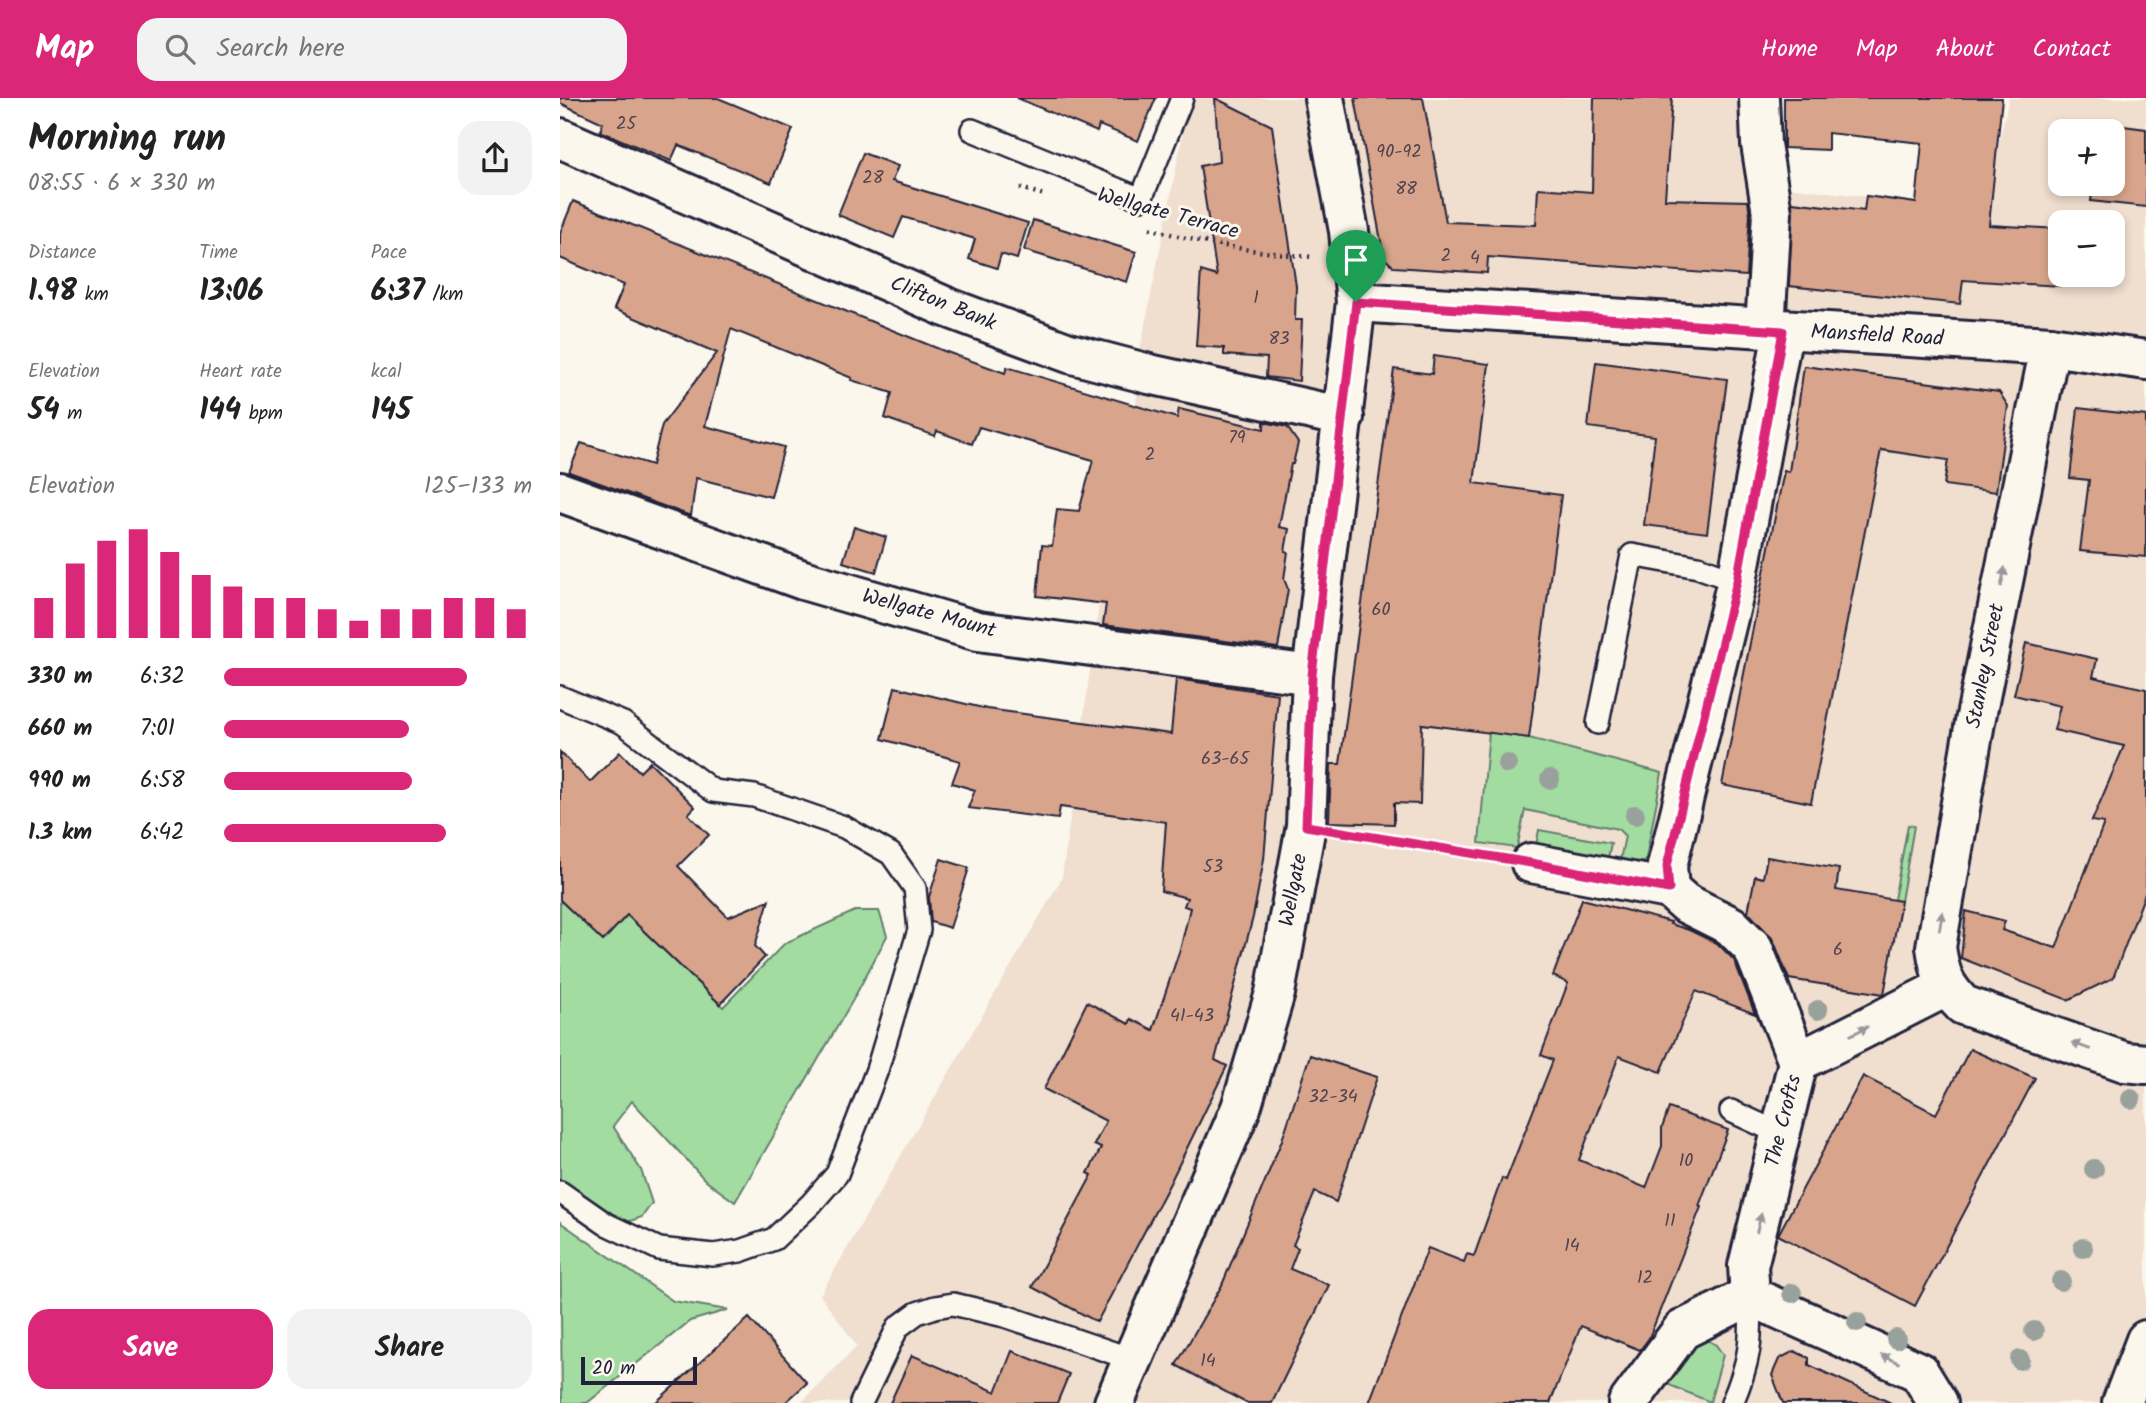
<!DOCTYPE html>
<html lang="en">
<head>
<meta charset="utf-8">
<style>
	:root { --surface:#fff; --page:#f2f2f2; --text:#222; --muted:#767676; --accent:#db2777 }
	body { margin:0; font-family:Kalam,sans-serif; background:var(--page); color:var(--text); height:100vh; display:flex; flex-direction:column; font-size:26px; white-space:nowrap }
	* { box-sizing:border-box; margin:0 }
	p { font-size:23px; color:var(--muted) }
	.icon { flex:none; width:38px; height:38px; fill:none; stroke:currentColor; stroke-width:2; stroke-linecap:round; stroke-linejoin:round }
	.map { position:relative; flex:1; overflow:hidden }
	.drawer { display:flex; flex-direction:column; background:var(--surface); width:560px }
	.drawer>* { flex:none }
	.buttons { position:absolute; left:1488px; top:21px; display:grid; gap:14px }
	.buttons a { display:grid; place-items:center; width:77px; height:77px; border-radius:14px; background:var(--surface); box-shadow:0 4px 10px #0003; font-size:35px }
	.scale { position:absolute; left:21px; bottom:18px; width:116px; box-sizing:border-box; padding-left:7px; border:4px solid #22223b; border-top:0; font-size:19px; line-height:24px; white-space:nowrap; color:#22223b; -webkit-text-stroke:5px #fbf7ec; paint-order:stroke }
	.pin { position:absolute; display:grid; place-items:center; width:60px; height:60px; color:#fff; margin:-72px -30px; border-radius:50% 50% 50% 0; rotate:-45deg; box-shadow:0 0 7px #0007 }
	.pin .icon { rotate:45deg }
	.round { display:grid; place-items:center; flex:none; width:74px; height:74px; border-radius:21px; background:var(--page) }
	.head { display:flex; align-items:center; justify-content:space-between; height:119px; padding:0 28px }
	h1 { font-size:38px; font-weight:700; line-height:52px }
	.figures { display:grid; grid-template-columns:repeat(3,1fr); gap:10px; height:119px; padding:7px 28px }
	.figures div { display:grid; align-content:center }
	.figures b { font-size:30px; font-weight:700 }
	.figures small { font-size:19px; font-weight:400 }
	.figures p { font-size:19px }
	.chart { height:196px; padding:14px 28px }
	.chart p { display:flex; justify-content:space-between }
	.chart svg { width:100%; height:126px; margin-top:7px; stroke:var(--accent); stroke-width:6 }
	.cta { display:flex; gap:14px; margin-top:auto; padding:14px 28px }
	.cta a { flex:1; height:80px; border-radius:21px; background:var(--accent); color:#fff; font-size:28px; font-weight:700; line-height:80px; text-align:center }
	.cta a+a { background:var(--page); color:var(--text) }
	ul { padding:0 28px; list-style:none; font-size:23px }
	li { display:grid; grid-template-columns:112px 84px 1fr; align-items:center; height:52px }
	li i { height:18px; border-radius:9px; background:var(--accent) }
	header { display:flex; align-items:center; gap:42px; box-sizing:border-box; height:98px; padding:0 35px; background:var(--accent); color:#fff }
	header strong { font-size:33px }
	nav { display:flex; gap:38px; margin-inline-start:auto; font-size:24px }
	.search { width:490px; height:63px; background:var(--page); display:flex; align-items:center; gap:18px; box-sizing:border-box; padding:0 24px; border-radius:21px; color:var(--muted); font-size:26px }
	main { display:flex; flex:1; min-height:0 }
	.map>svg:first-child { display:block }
</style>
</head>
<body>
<header>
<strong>Map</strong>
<div class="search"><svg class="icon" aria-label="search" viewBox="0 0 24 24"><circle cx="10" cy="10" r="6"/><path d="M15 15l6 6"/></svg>Search here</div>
<nav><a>Home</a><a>Map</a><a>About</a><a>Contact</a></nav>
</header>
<main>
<section class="drawer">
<div class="head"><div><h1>Morning run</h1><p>08:55 · 6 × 330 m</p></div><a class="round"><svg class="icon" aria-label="share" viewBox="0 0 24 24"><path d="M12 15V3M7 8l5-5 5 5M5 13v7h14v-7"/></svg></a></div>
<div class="figures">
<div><p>Distance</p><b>1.98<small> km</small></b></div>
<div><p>Time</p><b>13:06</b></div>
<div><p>Pace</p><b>6:37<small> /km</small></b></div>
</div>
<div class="figures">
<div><p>Elevation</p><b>54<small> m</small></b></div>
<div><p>Heart rate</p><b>144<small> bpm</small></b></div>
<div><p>kcal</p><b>145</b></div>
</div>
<div class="chart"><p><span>Elevation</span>125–133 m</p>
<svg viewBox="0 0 160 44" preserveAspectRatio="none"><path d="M5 44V30M15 44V18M25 44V10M35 44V6M45 44V14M55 44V22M65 44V26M75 44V30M85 44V30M95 44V34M105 44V38M115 44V34M125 44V34M135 44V30M145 44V30M155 44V34"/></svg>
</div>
<ul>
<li><b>330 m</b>6:32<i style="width:79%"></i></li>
<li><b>660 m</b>7:01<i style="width:60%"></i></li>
<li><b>990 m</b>6:58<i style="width:61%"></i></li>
<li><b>1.3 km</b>6:42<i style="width:72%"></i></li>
</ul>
<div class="cta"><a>Save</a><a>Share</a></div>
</section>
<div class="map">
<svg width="1586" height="1305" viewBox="0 0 1586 1305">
	<rect width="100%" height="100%" fill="#fbf7ec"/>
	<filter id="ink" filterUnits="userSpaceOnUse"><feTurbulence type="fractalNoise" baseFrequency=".0143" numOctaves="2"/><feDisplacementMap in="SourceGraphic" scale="14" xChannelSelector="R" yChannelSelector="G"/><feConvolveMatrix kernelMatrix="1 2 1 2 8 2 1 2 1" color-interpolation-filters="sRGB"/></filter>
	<g filter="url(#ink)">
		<path fill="#f0decf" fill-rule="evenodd" d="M630,0H1191V85L1424,112L1449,0H1586V1305H241L297,1248L260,1197L502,780L555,387L576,308L579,258ZM1500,33H1552V86H1500ZM1500,124H1552V177H1500Z"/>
		<g fill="#a3dca1" stroke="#627f6e" stroke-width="2">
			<polygon points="929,634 969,640 1102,675 1086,760 1080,769 1058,772 1065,738 1058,731 965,712 957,750 919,745"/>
			<polygon points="1348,727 1354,728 1341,803 1334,802"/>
			<polygon points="979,732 1051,745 1046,770 974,757"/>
			<polygon points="0,802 43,842 67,817 163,909 225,845 295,813 319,813 327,838 294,900 175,1104 146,1083 72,1003 53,1028 81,1072 92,1105 82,1119 53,1129 0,1085"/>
			<polygon points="0,1124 113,1203 168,1212 130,1223 27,1305 2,1305"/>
			<polygon points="1142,1239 1156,1247 1163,1257 1150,1304 1095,1281"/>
		</g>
		<g fill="#d8a58c" stroke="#22223b" stroke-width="2">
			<polygon points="0,0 158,0 233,31 211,85 118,47 111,63 40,33 43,25 0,5"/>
			<polygon points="457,0 596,0 578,43 539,27 537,34"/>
			<polygon points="655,0 712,28 736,188 735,222 742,222 739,283 706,279 707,260 664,257 664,250 636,248 641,173 657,178 640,68 659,64"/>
			<polygon points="795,0 863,0 886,124 976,127 978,90 1032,94 1034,0 1112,0 1105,101 1188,103 1190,116 1186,178 928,159 927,175 834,169 824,160"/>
			<polygon points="1224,0 1442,0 1429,127 1500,131 1500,188 1403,182 1400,206 1229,188 1232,104 1304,113 1306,98 1356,105 1362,45 1268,35 1268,52 1224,50"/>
			<polygon points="1540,25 1586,31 1586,109 1531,103 1533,86 1552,86 1552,33 1539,33"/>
			<polygon points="303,55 338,68 332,83 468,125 457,161 441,156 437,170 409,161 415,141 343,119 334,140 278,117"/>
			<polygon points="13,103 384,253 445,275 447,269 617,320 619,311 704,331 704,324 727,329 738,345 733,366 731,366 719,429 729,431 725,453 728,454 724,481 728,491 718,550 543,527 546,506 477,498 482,447 492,448 497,411 519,413 533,362 419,329 412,346 377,333 375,338 325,320 332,295 291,282 292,280 171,231 145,328 224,349 211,399 136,380 131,418 9,374 21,345 92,367 102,327 157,255 54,211 64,187 0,160 0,135"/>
			<polygon points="473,122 576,154 567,184 464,152"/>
			<polygon points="874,258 929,266 914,385 1001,397 969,640 862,626 860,706 834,705 834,726 769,724 771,666 780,666 834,271 872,276"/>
			<polygon points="1036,264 1167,281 1147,435 1084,427 1095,338 1028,329"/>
			<polygon points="1244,268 1439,294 1448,308 1436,394 1384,387 1388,362 1321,352 1251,705 1162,687 1224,373 1229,374"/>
			<polygon points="1518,310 1586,318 1586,459 1520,453 1529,382 1510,380"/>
			<polygon points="294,429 326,439 316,474 283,464"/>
			<polygon points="1466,545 1537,561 1533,579 1586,591 1586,793 1553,880 1508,902 1401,860 1406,813 1445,823 1442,832 1496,850 1544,725 1532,723 1564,648 1494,632 1500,608 1454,597"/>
			<polygon points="616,581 718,596 704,761 693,819 655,962 667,968 610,1085 537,1224 472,1189 532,1077 528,1075 541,1050 534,1047 546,1023 484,991 527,904 569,926 571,921 593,932 621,848 630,810 624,808 627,800 601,793 606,724 500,709 498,721 408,710 415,692 392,685 400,663 322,641 335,589 427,611 611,636"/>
			<polygon points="0,654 30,684 60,654 80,674 90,664 135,709 128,716 149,737 118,768 168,819 209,802 195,848 205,859 160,906 67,817 43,843 0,802"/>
			<polygon points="1207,759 1279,771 1276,792 1341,803 1324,896 1229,881 1213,841 1188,814 1195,778 1203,780"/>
			<polygon points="381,761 409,770 390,830 371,824 369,799"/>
			<polygon points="1022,801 1111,824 1110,826 1129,832 1158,846 1174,862 1195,916 1136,893 1101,974 1059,958 1019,1062 1086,1090 1102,1048 1102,1030 1109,1010 1168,1032 1139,1108 1141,1109 1089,1240 1080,1252 1021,1228 990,1305 809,1305 868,1150 904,1164 907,1156 914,1158 942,1080 946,1082 993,962 981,957 1008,885 993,878"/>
			<polygon points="1410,951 1475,980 1355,1208 1218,1137 1303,978 1376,1016"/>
			<polygon points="750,957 817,979 776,1104 755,1094 733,1147 738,1150 730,1171 769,1187 712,1305 686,1305 616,1267 662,1187 722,1042"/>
			<polygon points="189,1220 247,1285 225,1305 95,1305"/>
			<polygon points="452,1253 509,1276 497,1305 330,1305 352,1257 436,1294"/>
			<polygon points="1234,1253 1249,1260 1249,1267 1331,1305 1223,1305 1212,1277 1219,1261"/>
		</g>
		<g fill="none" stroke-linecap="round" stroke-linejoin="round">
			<defs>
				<g id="lane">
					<polyline points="412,32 581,101 622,0"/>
					<polyline points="0,599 63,625 153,693 194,698 284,729 331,756 355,790 359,832 317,972 277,1076 251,1106 214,1141 180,1153 153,1157 99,1151 46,1126 0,1094"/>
					<polyline points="1038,625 1072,457 1138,469 1177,483"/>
					<polyline points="1171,1013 1221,1036"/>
					<polyline points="301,1305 338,1229 357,1215 375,1209 393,1206 445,1218 574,1262"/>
					<path d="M1172,1305C1190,1263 1192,1243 1190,1198"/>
				</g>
				<g id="street">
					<polyline points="1199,0 1201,46 1212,115 1205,230"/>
					<polyline points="0,40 386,209 509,255 589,276 784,319"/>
					<path d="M1490,248L1415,624L1376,849C1380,877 1384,888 1403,907L1565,964L1586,966"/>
					<polyline points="0,394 243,482 418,533 752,577"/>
					<polyline points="971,765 1109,791 1125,805 1171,828 1193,850 1238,964"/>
					<polyline points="1109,791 1107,768 1177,483 1223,233"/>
					<polyline points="1068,1305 1122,1232 1190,1198"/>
					<polyline points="1378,1305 1359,1274 1190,1198 1188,1168 1238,964 1386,889"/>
				</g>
				<g id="secondary">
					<polyline points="796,204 1490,248 1586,262"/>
					<polyline points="554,1305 681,1010 715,895 746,728 752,577 796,204 789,133 764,0"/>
					<polyline points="1562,1305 1586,1242"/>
				</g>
			</defs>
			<use href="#lane" stroke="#22223b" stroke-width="26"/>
			<use href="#street" stroke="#22223b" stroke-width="44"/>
			<use href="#secondary" stroke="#22223b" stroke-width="44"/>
			<g stroke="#22223b" stroke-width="4.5" stroke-dasharray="2 5" stroke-linecap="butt">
				<polyline points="460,90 484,97"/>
				<path d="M590,130C644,147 697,154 753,159"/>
				<polyline points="785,735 935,759"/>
			</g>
			<use href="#lane" stroke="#fbf7ec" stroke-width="21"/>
			<use href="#street" stroke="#fbf7ec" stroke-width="38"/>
			<use href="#secondary" stroke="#fbf7ec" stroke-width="38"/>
		</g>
		<g fill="#99a19c">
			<circle cx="947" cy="666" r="10"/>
			<circle cx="990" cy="681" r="10"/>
			<circle cx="1075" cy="717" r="10"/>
			<circle cx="1258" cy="912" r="10"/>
			<circle cx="1571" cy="1001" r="10"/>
			<circle cx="1534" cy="1071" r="10"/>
			<circle cx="1523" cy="1150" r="10"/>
			<circle cx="1501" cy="1183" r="10"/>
			<circle cx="1232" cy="1195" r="10"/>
			<circle cx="1297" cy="1224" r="10"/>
			<circle cx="1474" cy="1233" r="10"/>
			<circle cx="1336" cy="1241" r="10"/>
			<circle cx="1460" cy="1262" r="10"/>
		</g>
		<defs><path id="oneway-solid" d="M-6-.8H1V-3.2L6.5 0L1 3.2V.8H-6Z" transform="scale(1.75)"/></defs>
		<g fill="#99979c">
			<use href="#oneway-solid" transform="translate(1443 479) rotate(-79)"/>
			<use href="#oneway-solid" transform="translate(1381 823) rotate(-80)"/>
			<use href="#oneway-solid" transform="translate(1299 933) rotate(-27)"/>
			<use href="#oneway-solid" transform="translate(1521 948) rotate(-160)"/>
			<use href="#oneway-solid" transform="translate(1199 1125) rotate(-76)"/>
			<use href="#oneway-solid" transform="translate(1330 1261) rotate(-156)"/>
		</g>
	</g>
	<g fill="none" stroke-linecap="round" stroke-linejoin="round" filter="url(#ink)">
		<defs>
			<polygon id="route" points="796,204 1223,233 1177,483 1107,768 1109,791 971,765 746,728 752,577"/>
		</defs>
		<use href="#route" stroke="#fff" stroke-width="14"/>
		<use href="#route" stroke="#db2777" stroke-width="9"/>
	</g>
	<g text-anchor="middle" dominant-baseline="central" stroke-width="6" stroke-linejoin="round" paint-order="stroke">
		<g font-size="18" fill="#50434f">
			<text x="66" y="26">25</text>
			<text x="839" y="54">90-92</text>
			<text x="313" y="80">28</text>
			<text x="846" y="91">88</text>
			<text x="886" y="158">2</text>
			<text x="915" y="160">4</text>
			<text x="696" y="200">1</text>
			<text x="719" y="241">83</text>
			<text x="677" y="340">79</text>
			<text x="590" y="357">2</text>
			<text x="821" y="512">60</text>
			<text x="665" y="661">63-65</text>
			<text x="653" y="769">53</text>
			<text x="1278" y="852">6</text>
			<text x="632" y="918">41-43</text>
			<text x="773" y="999">32-34</text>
			<text x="1126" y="1063">10</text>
			<text x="1110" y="1123">11</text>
			<text x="1012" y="1148">14</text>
			<text x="1085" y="1180">12</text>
			<text x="648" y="1263">14</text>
		</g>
		<g font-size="21" fill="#22223b" stroke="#fbf7ec">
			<text transform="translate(608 116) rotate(15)">Wellgate Terrace</text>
			<text transform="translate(383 206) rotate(22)">Clifton Bank</text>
			<text transform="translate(1317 238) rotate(3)">Mansfield Road</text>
			<text transform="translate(369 516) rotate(15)">Wellgate Mount</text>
			<text transform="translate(1426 568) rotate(-79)">Stanley Street</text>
			<text transform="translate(734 792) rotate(-79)">Wellgate</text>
			<text transform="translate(1224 1023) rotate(-76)">The Crofts</text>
		</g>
	</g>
</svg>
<div class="buttons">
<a>+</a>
<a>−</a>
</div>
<div class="scale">20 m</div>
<div class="pin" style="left:796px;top:204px;background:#1e9e55"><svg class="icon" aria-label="arrive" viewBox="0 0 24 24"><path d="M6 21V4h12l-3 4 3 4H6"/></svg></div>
</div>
</main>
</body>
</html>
